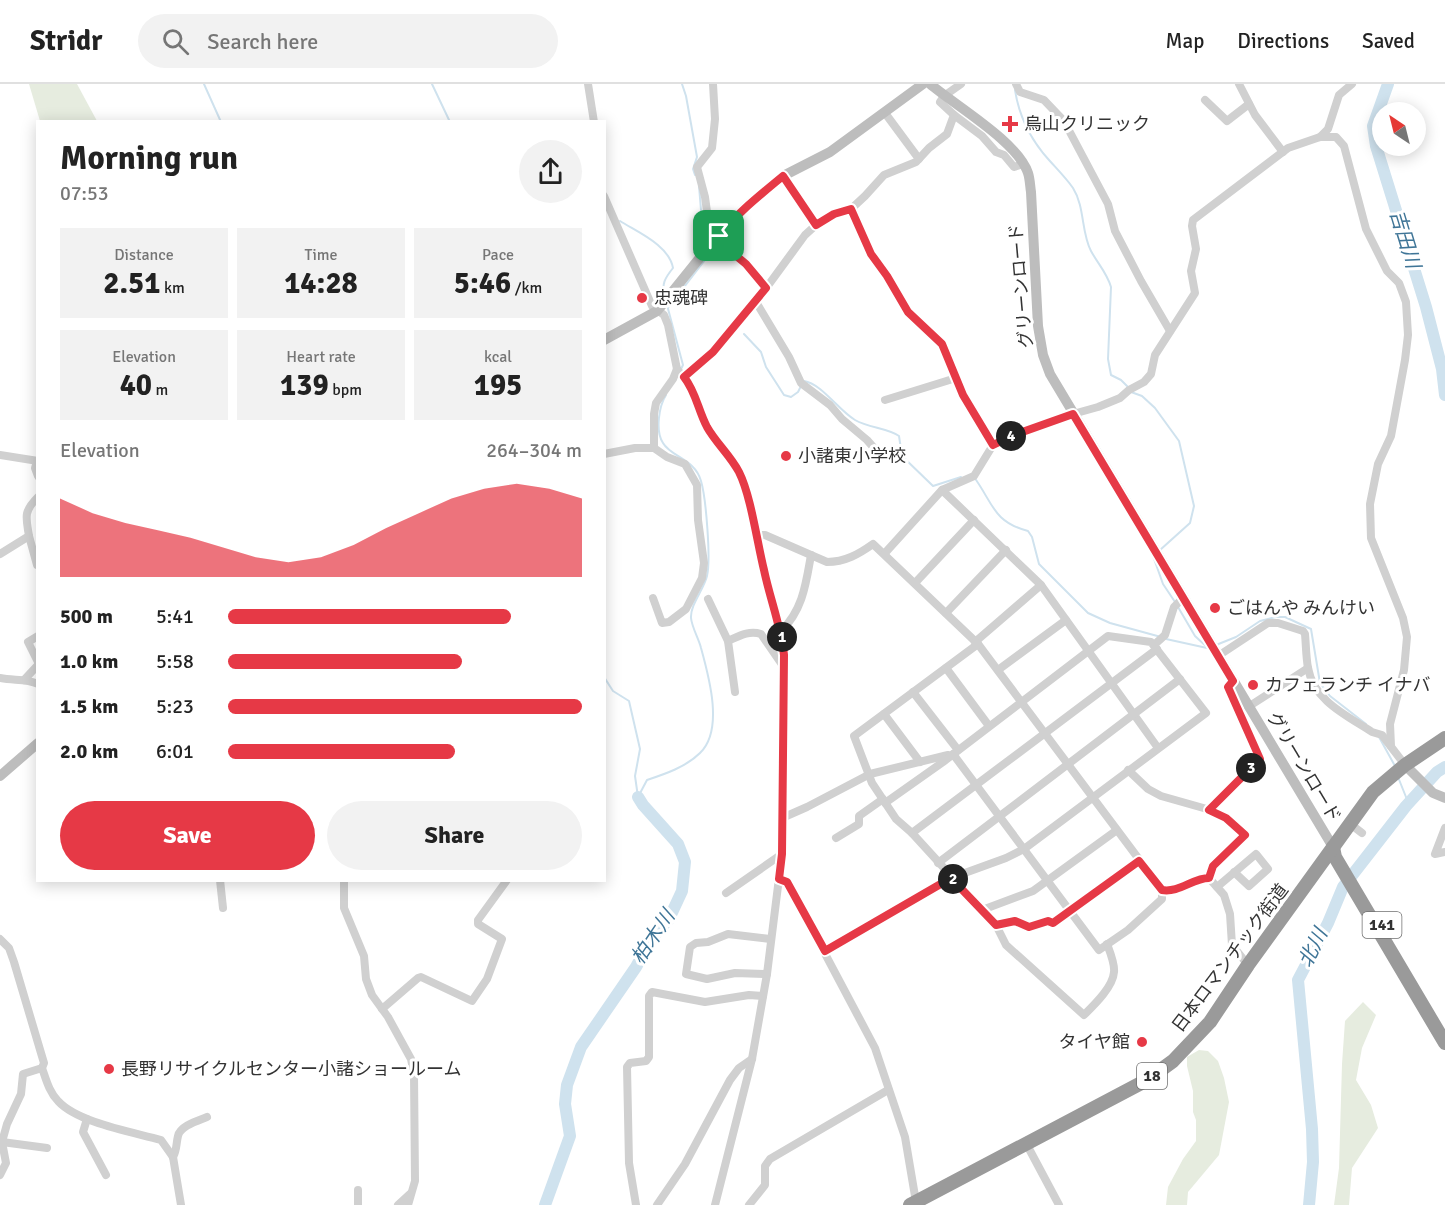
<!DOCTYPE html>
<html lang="en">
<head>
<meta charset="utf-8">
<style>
	:root { --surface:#fff; --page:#f2f2f2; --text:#222; --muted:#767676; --line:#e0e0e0; --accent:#e63946 }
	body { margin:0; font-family:Signika,"Noto Sans JP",sans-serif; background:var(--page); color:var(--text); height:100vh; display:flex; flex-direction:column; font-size:22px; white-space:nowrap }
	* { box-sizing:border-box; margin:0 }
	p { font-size:20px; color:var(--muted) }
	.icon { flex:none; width:33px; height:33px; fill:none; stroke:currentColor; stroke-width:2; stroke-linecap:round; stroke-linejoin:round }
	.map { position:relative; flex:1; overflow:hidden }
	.side { position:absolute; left:36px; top:36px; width:570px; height:762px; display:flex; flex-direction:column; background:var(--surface); border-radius:0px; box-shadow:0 3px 15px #0003 }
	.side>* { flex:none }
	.needle { width:39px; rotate:325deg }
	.controls { position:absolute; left:1372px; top:18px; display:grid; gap:12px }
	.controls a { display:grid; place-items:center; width:54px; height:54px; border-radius:50%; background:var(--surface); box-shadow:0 3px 15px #0003; font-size:30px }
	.pin { position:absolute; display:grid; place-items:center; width:51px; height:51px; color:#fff; margin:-26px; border-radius:12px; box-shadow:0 3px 9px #0006 }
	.km { position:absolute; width:30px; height:30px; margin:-15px; border-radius:50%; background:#222; color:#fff; font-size:16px; line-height:30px; text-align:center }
	.round { display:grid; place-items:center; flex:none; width:63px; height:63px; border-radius:32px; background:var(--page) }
	.headline { display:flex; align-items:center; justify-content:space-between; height:102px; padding:0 24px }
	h1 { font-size:33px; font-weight:800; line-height:45px }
	.figures { display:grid; grid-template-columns:repeat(3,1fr); gap:9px; height:102px; padding:6px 24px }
	.figures div { display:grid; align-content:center; border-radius:0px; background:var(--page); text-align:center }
	.figures b { font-size:30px; font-weight:800 }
	.figures small { font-size:16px; font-weight:400 }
	.figures p { font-size:16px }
	.chart { height:168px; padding:12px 24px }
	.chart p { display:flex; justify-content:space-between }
	.chart svg { width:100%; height:108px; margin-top:6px; fill:var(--accent); opacity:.7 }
	.primary-button { display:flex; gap:12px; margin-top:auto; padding:12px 24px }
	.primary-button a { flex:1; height:69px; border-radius:36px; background:var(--accent); color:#fff; font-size:24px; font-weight:800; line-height:69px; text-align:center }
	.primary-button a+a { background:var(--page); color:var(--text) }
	ul { padding:0 24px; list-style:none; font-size:20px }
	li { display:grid; grid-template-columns:96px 72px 1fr; align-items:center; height:45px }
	li i { height:15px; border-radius:8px; background:var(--accent) }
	header { display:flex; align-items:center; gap:36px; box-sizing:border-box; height:84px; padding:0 30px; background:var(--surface); border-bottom:2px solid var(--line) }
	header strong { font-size:28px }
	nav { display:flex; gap:33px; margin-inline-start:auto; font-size:21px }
	.search { width:420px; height:54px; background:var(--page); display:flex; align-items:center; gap:15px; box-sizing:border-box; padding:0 21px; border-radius:33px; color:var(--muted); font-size:22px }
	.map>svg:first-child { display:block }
</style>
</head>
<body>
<header>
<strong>Stridr</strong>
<div class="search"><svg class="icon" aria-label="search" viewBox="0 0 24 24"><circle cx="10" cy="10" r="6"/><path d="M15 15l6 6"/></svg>Search here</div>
<nav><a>Map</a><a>Directions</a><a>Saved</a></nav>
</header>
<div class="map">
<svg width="1445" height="1121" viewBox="0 0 1445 1121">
	<rect width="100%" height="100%" fill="#fff"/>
	<g fill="#e6ecdf">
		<polygon points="29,0 77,0 97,37 40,37"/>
		<polygon points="1363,918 1376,931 1362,964 1356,996 1371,1021 1378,1044 1352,1084 1349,1121 1334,1121 1339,1084 1342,980 1345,937"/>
		<polygon points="1199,966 1208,967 1218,977 1224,994 1229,1018 1219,1071 1188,1108 1187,1121 1166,1121 1168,1103 1183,1075 1196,1057 1196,1036 1193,1028 1193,1007 1187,982 1187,973"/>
	</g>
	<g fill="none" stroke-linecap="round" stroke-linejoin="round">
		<g stroke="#cfe2ee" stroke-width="2">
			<polyline points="204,0 221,38"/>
			<polyline points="432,0 450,38"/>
			<polyline points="682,0 686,12 697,73 693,85 695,91"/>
			<path d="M1015,6C1019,32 1031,56 1049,76C1057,85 1066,94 1073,104C1085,123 1081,148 1091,167C1098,180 1107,189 1111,203L1108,275L1111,291L1121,296L1128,303"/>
			<polyline points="699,102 702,138 713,148"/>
			<path d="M620,137C637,148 669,161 673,184C665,194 661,200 665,213"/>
			<polyline points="667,221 683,281 681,285"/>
			<polyline points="668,224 708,172"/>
			<polyline points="744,250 761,268 766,283 784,311 791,313 798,308 801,302"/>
			<path d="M804,297C822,300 838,326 855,336C869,344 887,344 899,352L902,372L933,402L961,393"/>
			<polyline points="1131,308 1142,312 1155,324 1179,357 1194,422 1190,439 1160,466"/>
			<path d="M974,393C993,419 993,438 1028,447L1032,453L1039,480L1088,529L1110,539L1161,553"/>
			<polyline points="1153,472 1163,500 1175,518"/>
			<polyline points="1178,523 1195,552 1208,564"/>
			<polyline points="1166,555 1207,564"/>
			<polyline points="1216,561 1236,553 1260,537 1276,533 1285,533 1311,545 1320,599 1330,612 1366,640"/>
			<polyline points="604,593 613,607 629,617 640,665 635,692 638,713"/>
			<polyline points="1379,653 1395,682"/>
			<polyline points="1398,693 1408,718 1406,722"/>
			<path d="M638,713L647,696C665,690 686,683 700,669C724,646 709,593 701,564C699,555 692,544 691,534C690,521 704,505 707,492C711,475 706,414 701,397C695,375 671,373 663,359C655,347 659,322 666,311"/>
		</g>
		<g stroke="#cfe2ee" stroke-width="12">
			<polyline points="1388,0 1373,42 1376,62 1426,223 1442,285 1445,311"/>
			<polyline points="545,1121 570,1052 565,1020 567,1001 581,963 636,883 652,854 669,835 682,807 685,778 678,760 643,721 638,713"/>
			<polyline points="1309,1121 1313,1078 1312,1045 1298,896 1328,839 1343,803 1406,722 1437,688 1445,683"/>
		</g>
		<g stroke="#d0d0d0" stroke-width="8">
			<polyline points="588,0 594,38"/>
			<polyline points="713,0 715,35 712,64 697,83 705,113 708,135 719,152"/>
			<polyline points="1016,0 1020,8 1044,16 1064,37 1108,120 1115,147 1141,197 1170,247"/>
			<polyline points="1239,0 1255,31 1283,68"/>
			<polyline points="1205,16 1227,37 1249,20"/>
			<polyline points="885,29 919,75"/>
			<polyline points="954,31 982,52 996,68 1004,71 1014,83 1023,80"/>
			<polyline points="1320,53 1328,45 1339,11 1352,0"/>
			<polyline points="783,92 816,141"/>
			<polyline points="604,112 652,222 664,231 668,241 677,285 673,295 656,319 654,330 654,364"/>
			<polyline points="851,125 871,170 887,192 908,228 942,260 963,311 993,361"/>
			<polyline points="716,155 746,180 766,204"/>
			<polyline points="756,218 789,273 801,299 830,321 842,335 867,356 874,364"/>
			<path d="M677,285C696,307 695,318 706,342C715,359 730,371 738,387C751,411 757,458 764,486C770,515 781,542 784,571L782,770L767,890L752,975L715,1121"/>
			<polyline points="684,293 713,268 756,218 805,151 816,141 834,130 851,125 865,112 884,91 916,78 929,64 947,50 954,31 940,18 944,12 961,0"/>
			<polyline points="885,316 956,294"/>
			<polyline points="604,370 635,364 654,364 667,373 685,380 697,401 698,436 704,479 702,494 686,525 669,538 662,539 653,514"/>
			<polyline points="0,371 38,377"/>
			<polyline points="37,377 35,384 38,392"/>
			<polyline points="942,406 1041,501 1158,664"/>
			<path d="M756,451H765L827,478C845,478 859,470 873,460L978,560L1162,806C1179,809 1193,794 1209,794"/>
			<polyline points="29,452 37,481"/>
			<polyline points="885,469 942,406 974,392 993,361 1014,351 1073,330 1098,323 1120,314 1129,306 1144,298 1151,290 1155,271 1195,209 1191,187 1196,165 1192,142 1193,136 1288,64 1320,53 1336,53 1344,62 1366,145 1387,187 1399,199 1406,218 1408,251 1405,276 1391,352 1378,380 1370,420 1371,454 1403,534 1407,553 1404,586 1390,640 1391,662"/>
			<path d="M0,470L29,452C26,433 23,428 38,413"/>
			<polyline points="915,499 974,436"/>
			<polyline points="708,515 728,557 735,608"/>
			<polyline points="946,529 1006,466"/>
			<path d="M781,547C803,526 806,499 811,471"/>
			<polyline points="38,552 28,558 38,578"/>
			<path d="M728,557C739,552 749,546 761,550L783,582"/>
			<polyline points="975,558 1041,501"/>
			<polyline points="978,560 854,652 872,699 896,735 912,749 996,841 1015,837 1029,843 1048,837 1053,839 1139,777"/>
			<polyline points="1154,561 1165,551 1174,523 1184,513"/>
			<path d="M1218,572L1268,539H1278L1303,547L1305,550C1306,561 1306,573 1308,584C1314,617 1346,631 1372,648L1382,651L1405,681"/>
			<polyline points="946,584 989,642"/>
			<polyline points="998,586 1066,536"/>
			<path d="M0,594C13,597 26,594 38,600"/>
			<polyline points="24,596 38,581"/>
			<polyline points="913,608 958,666"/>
			<polyline points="1248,623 1308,584"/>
			<polyline points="884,630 920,678"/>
			<polyline points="953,670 1099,866 1128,846 1162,815 1162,806"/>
			<polyline points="1128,686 1148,705 1161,712 1214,727 1225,734 1245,751 1213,782 1209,794"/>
			<polyline points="1209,726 1260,675 1228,603 1233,597"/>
			<polyline points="782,734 807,723 870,690 948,671"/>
			<polyline points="1349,739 1362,749"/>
			<polyline points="1445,744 1435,770 1445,768"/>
			<polyline points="912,749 1157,565"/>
			<polyline points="836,754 859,740 859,732 883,715"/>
			<polyline points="938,779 1180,595"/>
			<polyline points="1209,794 1224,811 1230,830 1232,861 1248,881"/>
			<polyline points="779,795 787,798 875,964 905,1053 916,1118"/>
			<polyline points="220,796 223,824"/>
			<polyline points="344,796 344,824 364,872 366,895 372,911 388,933 411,975 414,990 415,1097 408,1121"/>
			<polyline points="1217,803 1256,770 1268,785 1249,802 1234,788"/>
			<polyline points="726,809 782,770"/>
			<polyline points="982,826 1033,807 1117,746"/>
			<path d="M996,841L1006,861L1084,931C1094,921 1113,903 1114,888C1115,880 1110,868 1107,860"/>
			<polyline points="0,855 9,864 14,878 41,969 44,979 42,984"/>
			<polyline points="825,867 951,794 1006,774 1024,765 1206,629 1151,558 1108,552 943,678 885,719"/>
			<polyline points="767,890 735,889 707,895 686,890 690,863 696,859 708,858 728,850 770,855"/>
			<polyline points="382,925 418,894 421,893 472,917 487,895 502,855 478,840 478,836 507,796"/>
			<polyline points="87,1035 83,1048 106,1091"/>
			<polyline points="2,1058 47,1064"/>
			<polyline points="1027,1061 1059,1121"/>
			<path d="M173,1073C177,1066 176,1060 178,1052C180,1042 197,1037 207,1033"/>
			<path d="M0,1091L6,1079L2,1058L7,1040L21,1010L23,990L42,984C46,995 49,1008 58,1017C78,1039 133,1048 161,1056L173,1073L181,1121"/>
			<polyline points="358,1106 358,1121"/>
			<polyline points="398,1121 410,1110"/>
			<polyline points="636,1121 629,1079 627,983 630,979 646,977 649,973 649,912 652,908 705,918 749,911 763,912"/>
			<polyline points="657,1121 685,1080 730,996 739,984 752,975"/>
			<polyline points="749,1121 765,1101 765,1082 770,1075 888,1006"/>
		</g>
		<g stroke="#bdbdbd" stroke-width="10">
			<path d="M930,0C956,22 1018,58 1028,89C1030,95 1030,102 1031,108L1038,242L1043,271L1050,290L1333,763"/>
			<polyline points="604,256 657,227 727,140 750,119 783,92 830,68 923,0"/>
			<polyline points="1405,681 1433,709 1445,714"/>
			<polyline points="0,692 38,659"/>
		</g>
		<g stroke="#9a9a9a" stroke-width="14">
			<polyline points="1333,763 1335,773 1445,959"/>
			<polyline points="910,1121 1147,996 1173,977 1210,938 1248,881 1373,708 1405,681 1445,654"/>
		</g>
	</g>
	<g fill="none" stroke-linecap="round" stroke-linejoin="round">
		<defs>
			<path id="route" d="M783,92L816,141L834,130L851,125L871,170L887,192L908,228L942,260L963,311L993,361L1014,351L1073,330L1233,597L1228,603L1260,675L1209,726L1226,734L1245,751L1213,782L1209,794C1193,794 1179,809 1162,806L1139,777L1053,839L1048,837L1029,843L1015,837L996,841L951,794L825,867L787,798L779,795L782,770L784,571C781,542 770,515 764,486C757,458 751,412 739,388C730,371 716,359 707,343C698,326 696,308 684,293L713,268L766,204L746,180L716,155C736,130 759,112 783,92Z"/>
		</defs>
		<use href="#route" stroke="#fff" stroke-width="12"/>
		<use href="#route" stroke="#e63946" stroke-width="8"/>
	</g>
	<g fill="#e63946" stroke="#fff" stroke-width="2">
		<path d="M1007 31h6v6h6v6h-6v6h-6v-6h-6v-6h6z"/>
		<circle cx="642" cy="214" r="6"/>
		<circle cx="786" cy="372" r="6"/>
		<circle cx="1215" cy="524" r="6"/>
		<circle cx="1253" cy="601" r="6"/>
		<circle cx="1142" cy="958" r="6"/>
		<circle cx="109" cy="985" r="6"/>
	</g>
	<g text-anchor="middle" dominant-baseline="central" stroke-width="6" stroke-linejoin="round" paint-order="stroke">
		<g fill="#fff" stroke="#707070" stroke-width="1.5">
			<rect x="1362.5" y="828" width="39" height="26" rx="4.5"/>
			<rect x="1137" y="979" width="30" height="26" rx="4.5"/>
		</g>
		<g font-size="16" font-weight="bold" fill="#333">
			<text x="1382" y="841">141</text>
			<text x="1152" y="992">18</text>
		</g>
		<g font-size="18" fill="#333" stroke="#fff" text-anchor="start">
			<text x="1024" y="40">烏山クリニック</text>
			<text x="654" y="214">忠魂碑</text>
			<text x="798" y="372">小諸東小学校</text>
			<text x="1227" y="524">ごはんや みんけい</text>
			<text x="1265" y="601">カフェランチ イナバ</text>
			<text x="1130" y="958" text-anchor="end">タイヤ館</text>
			<text x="121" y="985">長野リサイクルセンター小諸ショールーム</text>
		</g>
		<g font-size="18" fill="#333" stroke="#fff">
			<text transform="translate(1021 202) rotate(-95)">グリーンロード</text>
			<text transform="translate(1304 683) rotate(59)">グリーンロード</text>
			<text transform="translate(1230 874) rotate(-53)">日本ロマンチック街道</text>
		</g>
		<g font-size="20" font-style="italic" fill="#3f7597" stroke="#fff">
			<text transform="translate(1405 155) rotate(73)">吉田川</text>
			<text transform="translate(653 853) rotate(-56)">柏木川</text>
			<text transform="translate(1313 864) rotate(-64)">北川</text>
		</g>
	</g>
</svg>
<div class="controls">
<a><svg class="needle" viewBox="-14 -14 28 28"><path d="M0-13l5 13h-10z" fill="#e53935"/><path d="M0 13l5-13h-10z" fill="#767676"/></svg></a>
</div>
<div class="pin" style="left:719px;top:152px;background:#1e9e55"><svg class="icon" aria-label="arrive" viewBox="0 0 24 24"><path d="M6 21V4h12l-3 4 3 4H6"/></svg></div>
<b class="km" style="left:782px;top:553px">1</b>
<b class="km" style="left:953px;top:795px">2</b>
<b class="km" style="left:1251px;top:684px">3</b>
<b class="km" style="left:1011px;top:352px">4</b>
<section class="side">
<div class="headline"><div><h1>Morning run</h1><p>07:53</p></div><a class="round"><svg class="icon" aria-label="share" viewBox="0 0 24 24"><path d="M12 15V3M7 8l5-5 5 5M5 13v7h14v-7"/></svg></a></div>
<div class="figures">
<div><p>Distance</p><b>2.51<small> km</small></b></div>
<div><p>Time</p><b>14:28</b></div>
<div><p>Pace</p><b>5:46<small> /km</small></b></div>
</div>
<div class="figures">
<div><p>Elevation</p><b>40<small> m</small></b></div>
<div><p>Heart rate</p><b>139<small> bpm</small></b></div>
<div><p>kcal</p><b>195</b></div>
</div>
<div class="chart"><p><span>Elevation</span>264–304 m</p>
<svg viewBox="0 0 160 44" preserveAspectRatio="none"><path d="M0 44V12L10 18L20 22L30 25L40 28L50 32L60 36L70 38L80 36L90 31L100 24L110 18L120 12L130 8L140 6L150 8L160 12V44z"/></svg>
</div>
<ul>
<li><b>500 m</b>5:41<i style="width:80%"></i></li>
<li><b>1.0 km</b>5:58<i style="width:66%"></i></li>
<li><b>1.5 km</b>5:23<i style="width:100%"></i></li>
<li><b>2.0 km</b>6:01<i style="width:64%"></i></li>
</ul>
<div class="primary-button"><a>Save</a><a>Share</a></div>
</section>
</div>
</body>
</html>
